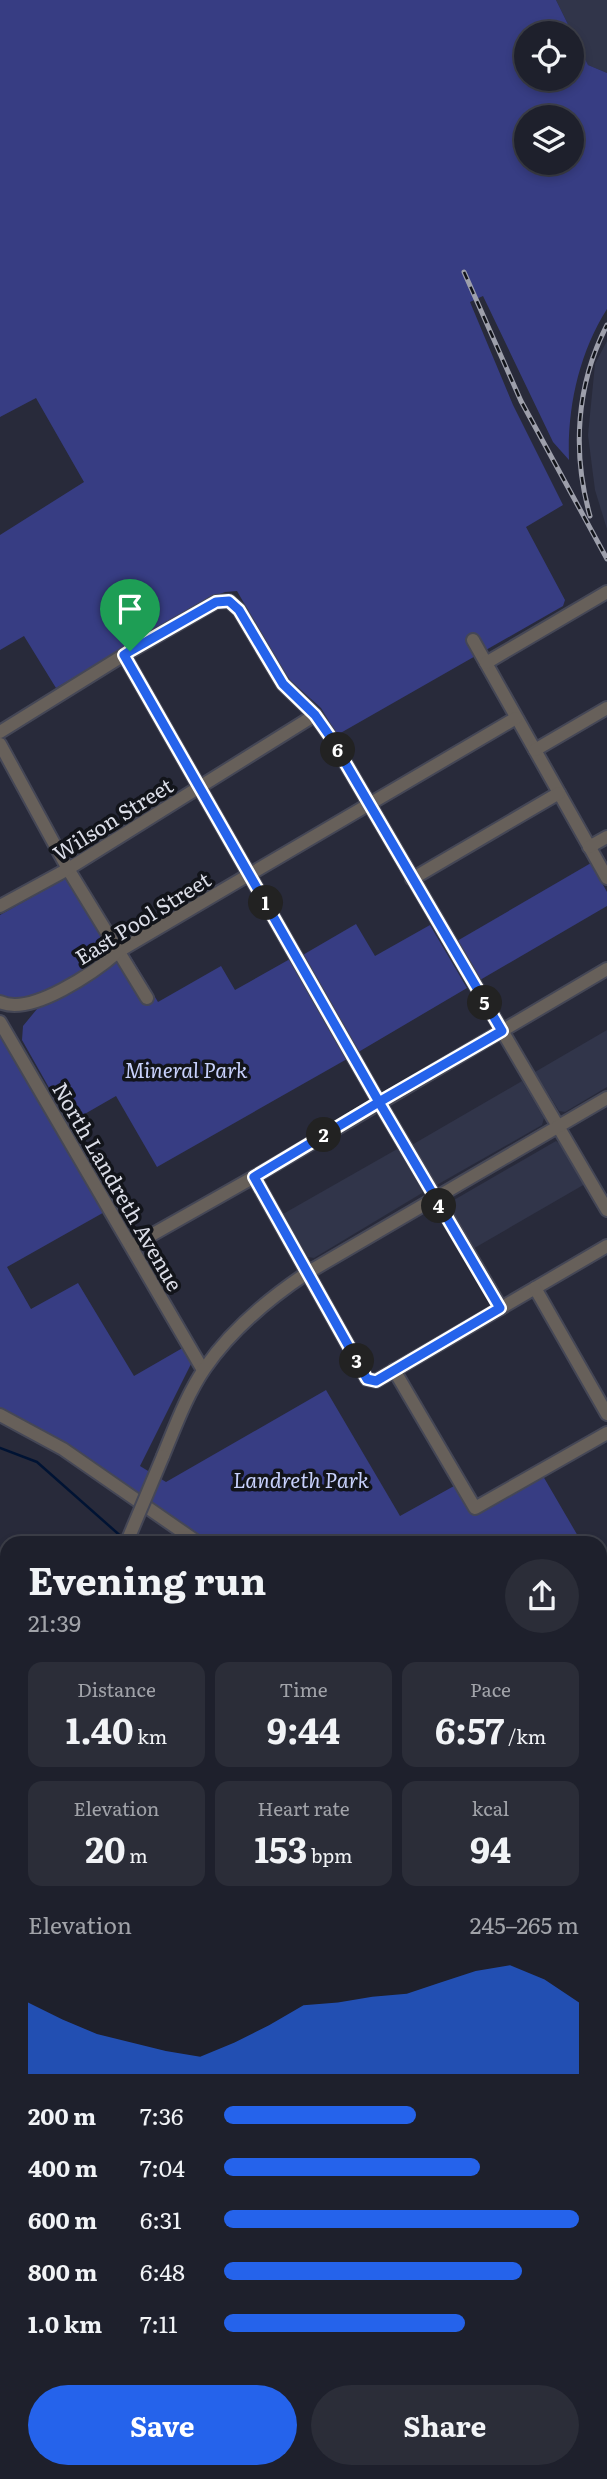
<!DOCTYPE html>
<html lang="en">
<head>
<meta charset="utf-8">
<style>
	:root { --surface:#1e202c; --page:#2b2d38; --text:#f1f3f6; --muted:#a1a3a9; --line:#3c3e48; --accent:#2563eb }
	body { margin:0; font-family:Literata,serif; background:var(--page); color:var(--text); height:100vh; display:flex; flex-direction:column; font-size:26px; white-space:nowrap }
	* { box-sizing:border-box; margin:0 }
	p { font-size:23px; color:var(--muted) }
	.icon { flex:none; width:38px; height:38px; fill:none; stroke:currentColor; stroke-width:2; stroke-linecap:round; stroke-linejoin:round }
	.map { position:relative; flex:1; overflow:hidden }
	.drawer { position:absolute; left:0px; top:1536px; width:607px; height:943px; display:flex; flex-direction:column; background:var(--surface); border-radius:21px 21px 0 0; box-shadow:0 4px 10px #0003,0 0 0 2px var(--line) }
	.drawer>* { flex:none }
	.tools { position:absolute; left:514px; top:21px; display:grid; gap:14px }
	.tools a { display:grid; place-items:center; width:70px; height:70px; border-radius:50%; background:var(--surface); box-shadow:0 4px 10px #0003,0 0 0 2px var(--line); font-size:35px }
	.pin { position:absolute; display:grid; place-items:center; width:60px; height:60px; color:#fff; margin:-72px -30px; border-radius:50% 50% 50% 0; rotate:-45deg; box-shadow:0 0 7px #0007 }
	.pin .icon { rotate:45deg }
	.km { position:absolute; width:35px; height:35px; margin:-18px; border-radius:50%; background:#222; color:#fff; font-size:19px; line-height:35px; text-align:center }
	.round { display:grid; place-items:center; flex:none; width:74px; height:74px; border-radius:37px; background:var(--page) }
	.overview { display:flex; align-items:center; justify-content:space-between; height:119px; padding:0 28px }
	h1 { font-size:38px; font-weight:700; line-height:52px }
	.metrics { display:grid; grid-template-columns:repeat(3,1fr); gap:10px; height:119px; padding:7px 28px }
	.metrics div { display:grid; align-content:center; border-radius:14px; background:var(--page); text-align:center }
	.metrics b { font-size:35px; font-weight:700 }
	.metrics small { font-size:19px; font-weight:400 }
	.metrics p { font-size:19px }
	.chart { height:196px; padding:14px 28px }
	.chart p { display:flex; justify-content:space-between }
	.chart svg { width:100%; height:126px; margin-top:7px; fill:var(--accent); opacity:.7 }
	.button { display:flex; gap:14px; margin-top:auto; padding:14px 28px }
	.button a { flex:1; height:80px; border-radius:42px; background:var(--accent); color:#fff; font-size:28px; font-weight:700; line-height:80px; text-align:center }
	.button a+a { background:var(--page); color:var(--text) }
	ul { padding:0 28px; list-style:none; font-size:23px }
	li { display:grid; grid-template-columns:112px 84px 1fr; align-items:center; height:52px }
	li i { height:18px; border-radius:9px; background:var(--accent) }
	.map>svg:first-child { display:block }
</style>
</head>
<body>
<div class="map">
<svg width="607" height="2479" viewBox="0 0 607 2479">
	<rect width="100%" height="100%" fill="#282a3a"/>
	<g fill="#31354a">
		<polygon points="556,0 607,0 607,73 588,65"/>
		<polygon points="607,341 607,529 595,490 588,435 595,364"/>
		<polygon points="607,1030 607,1087 565,1112 559,1111 535,1072"/>
		<polygon points="522,1081 544,1118 542,1125 435,1186 410,1146"/>
		<polygon points="556,1141 560,1144 585,1184 471,1250 446,1206 447,1204"/>
		<polygon points="399,1148 423,1188 422,1193 314,1258 308,1257 283,1214"/>
		<polygon points="607,1938 607,2102 600,2105 600,1942"/>
		<polygon points="7,2088 7,2211 0,2198 0,2092"/>
		<polygon points="607,2114 607,2245 600,2233 600,2118"/>
		<polygon points="7,2270 7,2328 0,2315 0,2274"/>
		<polygon points="0,2366 7,2379 7,2434 0,2438"/>
		<polygon points="7,2448 7,2473 60,2473 63,2479 0,2479 0,2452"/>
		<polygon points="89,2473 228,2473 231,2479 93,2479"/>
		<polygon points="262,2473 558,2473 561,2479 253,2479"/>
	</g>
	<g fill="#373d83" fill-rule="evenodd">
		<path d="M0,0H556L588,65L607,73V309C579,353 567,408 569,460L553,442L483,296L470,302L513,405L563,505L526,527L565,600L563,606L337,735L321,708L291,681L282,669L237,591L225,592L210,598L56,688L24,636L0,650V535L84,482L36,398L0,417ZM527,33H572V79H527ZM527,117H572V163H527Z"/>
		<polygon points="591,863 607,892 607,906 480,980 457,941"/>
		<path d="M66,878L109,947L106,954C78,974 36,1006 0,996V915Z"/>
		<polygon points="356,924 375,956 430,925 467,988 355,1054 301,956"/>
		<polygon points="128,952 158,1002 221,966 235,990 290,959 347,1059 157,1167 116,1096 69,1123 22,1040 23,1026 37,1009 114,963"/>
		<polygon points="0,1033 108,1210 7,1267 31,1309 78,1283 134,1376 186,1346 192,1362 140,1466 166,1482 326,1390 400,1516 454,1486 467,1508 472,1511 543,1476 582,1543 211,1543 94,1463 0,1408"/>
		<polygon points="600,1575 607,1586 607,1811 600,1807"/>
		<polygon points="0,2198 7,2211 7,2251 0,2255"/>
	</g>
	<g fill="none" stroke-linecap="round" stroke-linejoin="round">
		<g stroke="#001333" stroke-width="2.5">
			<polyline points="0,1448 37,1462 124,1539"/>
			<polyline points="600,1729 607,1734"/>
		</g>
		<defs>
			<g id="minor">
				<polyline points="473,640 607,878"/>
				<polyline points="124,655 379,1102 501,1308"/>
				<polyline points="486,663 607,592"/>
				<polyline points="0,732 124,655 216,602 229,601 239,610 283,684 315,715 329,735 607,1210"/>
				<polyline points="0,744 68,869 147,998"/>
				<polyline points="535,750 607,708"/>
				<polyline points="589,847 607,837"/>
				<polyline points="412,879 559,793"/>
				<polyline points="0,906 68,869 315,715"/>
				<path d="M0,1002C31,1017 96,971 119,951L516,718"/>
				<polyline points="0,1022 203,1370"/>
				<polyline points="254,1177 367,1379 376,1381 607,1246"/>
				<polyline points="132,1246 254,1177 607,969"/>
				<polyline points="535,1288 607,1414"/>
				<polyline points="394,1370 475,1508 607,1433"/>
				<polyline points="0,1415 63,1449 200,1544"/>
				<path d="M163,1456C175,1427 187,1394 205,1368C232,1329 268,1299 307,1273L607,1098"/>
				<polyline points="0,1636 7,1640"/>
				<polyline points="600,1815 607,1819"/>
				<polyline points="0,1830 7,1816"/>
				<polyline points="0,1896 7,1892"/>
				<polyline points="600,1931 607,1926"/>
				<polyline points="0,2043 7,2056"/>
				<polyline points="0,2082 7,2079"/>
				<polyline points="600,2113 607,2109"/>
				<polyline points="600,2247 607,2259"/>
				<polyline points="0,2266 7,2262"/>
				<polyline points="0,2444 7,2440"/>
				<polyline points="238,2473 242,2479"/>
				<polyline points="402,2473 405,2479"/>
				<polyline points="565,2473 568,2479"/>
			</g>
			<g id="major">
				<polyline points="0,2331 7,2344"/>
				<polyline points="77,2473 80,2479"/>
			</g>
		</defs>
		<use href="#minor" stroke="#454756" stroke-width="16"/>
		<use href="#major" stroke="#454756" stroke-width="19"/>
		<use href="#minor" stroke="#67605a" stroke-width="12"/>
		<use href="#major" stroke="#a29488" stroke-width="16"/>
		<defs>
			<g id="rail">
				<polyline points="464,272 521,401 607,559"/>
				<path d="M590,516C572,452 576,385 607,325"/>
				<polyline points="0,1592 7,1596"/>
				<polyline points="600,1972 607,1977"/>
			</g>
		</defs>
		<use href="#rail" stroke="#9d9fab" stroke-width="5"/>
		<use href="#rail" stroke="#12141a" stroke-width="2.5" stroke-dasharray="8" stroke-linecap="butt"/>
		<defs>
			<polyline id="minor-bridge" points="126,1544 163,1456"/>
		</defs>
		<use href="#minor-bridge" stroke="#454756" stroke-width="16" stroke-linecap="butt"/>
		<use href="#minor-bridge" stroke="#67605a" stroke-width="12"/>
	</g>
	<g fill="none" stroke-linecap="round" stroke-linejoin="round">
		<defs>
			<polyline id="route" points="130,651 124,655 379,1102 254,1177 367,1379 376,1381 500,1308 379,1102 502,1031 329,735 315,715 283,684 239,610 229,601 216,602 130,651"/>
		</defs>
		<use href="#route" stroke="#fff" stroke-width="14"/>
		<use href="#route" stroke="#2563eb" stroke-width="9"/>
	</g>
	<g text-anchor="middle" dominant-baseline="central" stroke-width="7" stroke-linejoin="round" paint-order="stroke">
		<g font-size="21" fill="#dbdde7" stroke="#12141a">
			<text transform="translate(112 818) rotate(-32)">Wilson Street</text>
			<text transform="translate(142 917) rotate(-32)">East Pool Street</text>
			<text transform="translate(119 1186) rotate(60)">North Landreth Avenue</text>
		</g>
		<g font-size="21" font-style="italic" fill="#c8d1fc" stroke="#12141a">
			<text x="186" y="1068">Mineral Park</text>
			<text x="301" y="1478">Landreth Park</text>
		</g>
	</g>
</svg>
<div class="tools">
<a><svg class="icon" aria-label="locate" viewBox="0 0 24 24"><circle cx="12" cy="12" r="6"/><path d="M12 2v4M12 18v4M2 12h4M18 12h4"/></svg></a>
<a><svg class="icon" aria-label="layers" viewBox="0 0 24 24"><path d="M12 4l9 5-9 5-9-5zM3 14l9 5 9-5"/></svg></a>
</div>
<div class="pin" style="left:130px;top:651px;background:#1e9e55"><svg class="icon" aria-label="arrive" viewBox="0 0 24 24"><path d="M6 21V4h12l-3 4 3 4H6"/></svg></div>
<b class="km" style="left:266px;top:903px">1</b>
<b class="km" style="left:324px;top:1135px">2</b>
<b class="km" style="left:357px;top:1361px">3</b>
<b class="km" style="left:439px;top:1206px">4</b>
<b class="km" style="left:485px;top:1003px">5</b>
<b class="km" style="left:338px;top:750px">6</b>
<section class="drawer">
<div class="overview"><div><h1>Evening run</h1><p>21:39</p></div><a class="round"><svg class="icon" aria-label="share" viewBox="0 0 24 24"><path d="M12 15V3M7 8l5-5 5 5M5 13v7h14v-7"/></svg></a></div>
<div class="metrics">
<div><p>Distance</p><b>1.40<small> km</small></b></div>
<div><p>Time</p><b>9:44</b></div>
<div><p>Pace</p><b>6:57<small> /km</small></b></div>
</div>
<div class="metrics">
<div><p>Elevation</p><b>20<small> m</small></b></div>
<div><p>Heart rate</p><b>153<small> bpm</small></b></div>
<div><p>kcal</p><b>94</b></div>
</div>
<div class="chart"><p><span>Elevation</span>245–265 m</p>
<svg viewBox="0 0 160 44" preserveAspectRatio="none"><path d="M0 44V19L10 25L20 30L30 33L40 36L50 38L60 33L70 27L80 20L90 19L100 17L110 16L120 12L130 8L140 6L150 11L160 19V44z"/></svg>
</div>
<ul>
<li><b>200 m</b>7:36<i style="width:54%"></i></li>
<li><b>400 m</b>7:04<i style="width:72%"></i></li>
<li><b>600 m</b>6:31<i style="width:100%"></i></li>
<li><b>800 m</b>6:48<i style="width:84%"></i></li>
<li><b>1.0 km</b>7:11<i style="width:68%"></i></li>
</ul>
<div class="button"><a>Save</a><a>Share</a></div>
</section>
</div>
</body>
</html>
